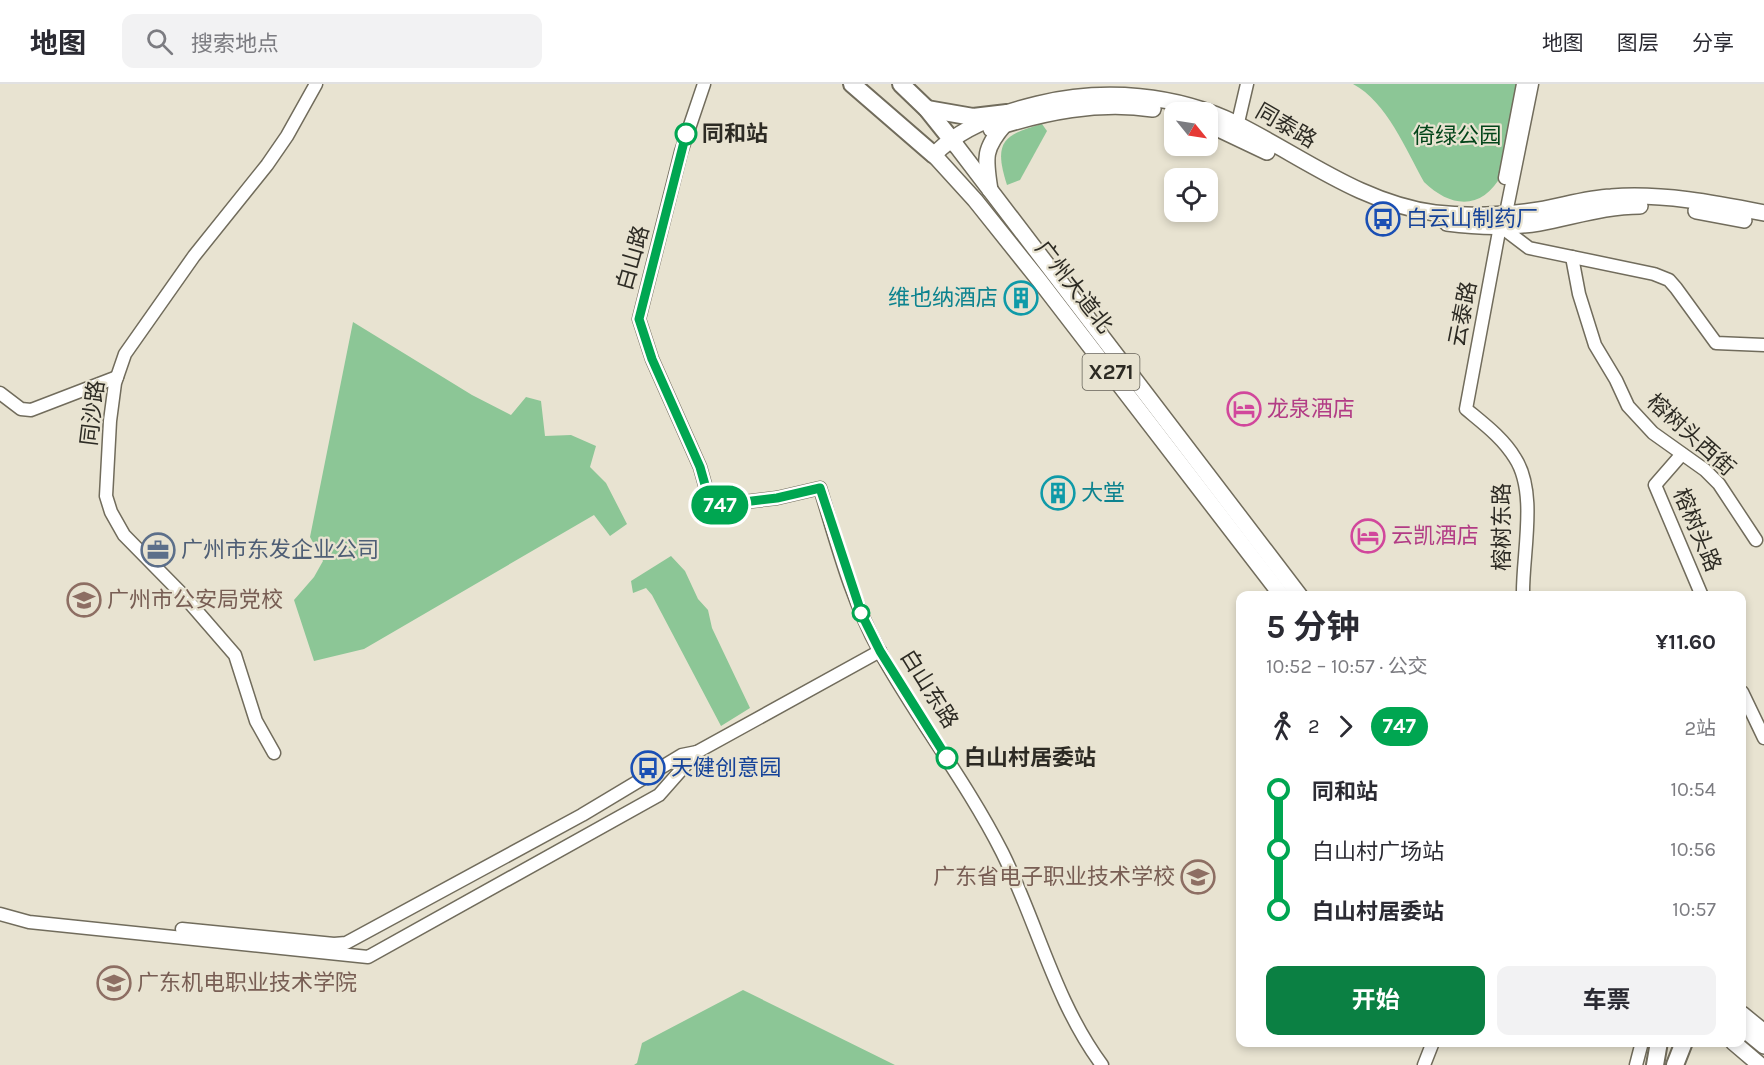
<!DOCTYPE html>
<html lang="zh">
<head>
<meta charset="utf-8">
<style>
	body { margin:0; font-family:Karla,"Noto Sans SC",sans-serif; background:#f2f2f3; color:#2b2b33; height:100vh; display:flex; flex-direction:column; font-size:22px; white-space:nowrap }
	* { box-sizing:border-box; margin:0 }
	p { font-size:20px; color:#7c7c81 }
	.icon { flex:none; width:33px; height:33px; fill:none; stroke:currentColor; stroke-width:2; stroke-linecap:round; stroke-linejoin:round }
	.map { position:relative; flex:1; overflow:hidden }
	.panel { position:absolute; left:1236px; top:507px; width:510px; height:456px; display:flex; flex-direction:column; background:#fff; border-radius:12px; box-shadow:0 3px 9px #0003 }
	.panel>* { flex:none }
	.badge { padding:0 12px; border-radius:20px; font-size:21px; line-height:39px }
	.needle { width:39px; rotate:120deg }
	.controls { position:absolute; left:1164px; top:18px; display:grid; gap:12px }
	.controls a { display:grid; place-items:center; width:54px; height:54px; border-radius:12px; background:#fff; box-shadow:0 3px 9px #0003; font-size:30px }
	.map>.badge { position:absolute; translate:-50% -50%; box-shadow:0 0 0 3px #fff }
	.legs { display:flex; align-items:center; gap:9px; height:66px; padding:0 30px; font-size:20px }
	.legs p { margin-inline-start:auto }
	.head { display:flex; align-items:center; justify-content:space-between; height:102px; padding:0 30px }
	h1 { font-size:33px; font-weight:700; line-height:45px }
	.action { display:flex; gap:12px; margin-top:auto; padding:12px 30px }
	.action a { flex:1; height:69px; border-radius:12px; background:#0b8043; color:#fff; font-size:24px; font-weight:700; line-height:69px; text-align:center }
	.action a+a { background:#f2f2f3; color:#2b2b33 }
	ul { padding:0 30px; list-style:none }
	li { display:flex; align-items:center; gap:21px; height:60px; font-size:22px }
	li i { display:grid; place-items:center; width:9px; height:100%; margin:0 8px; background:currentColor }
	li i::after { content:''; width:15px; height:15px; margin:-8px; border:4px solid; border-radius:50%; background:#fff }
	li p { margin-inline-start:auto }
	li:first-child i { background:linear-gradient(#0000 50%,currentColor 0) }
	li:last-child i { background:linear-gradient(currentColor 50%,#0000 0) }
	header { display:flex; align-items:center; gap:36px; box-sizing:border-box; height:84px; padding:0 30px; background:#fff; border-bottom:2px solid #e1e1e2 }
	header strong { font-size:28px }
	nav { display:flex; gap:33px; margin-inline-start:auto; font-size:21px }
	.search { width:420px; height:54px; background:#f2f2f3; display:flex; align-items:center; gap:15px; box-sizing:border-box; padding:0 21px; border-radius:12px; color:#7c7c81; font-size:22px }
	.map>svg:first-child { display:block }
</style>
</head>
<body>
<header>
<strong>地图</strong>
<div class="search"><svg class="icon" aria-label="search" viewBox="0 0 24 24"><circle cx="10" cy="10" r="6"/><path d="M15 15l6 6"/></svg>搜索地点</div>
<nav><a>地图</a><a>图层</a><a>分享</a></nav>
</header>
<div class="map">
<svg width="1764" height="981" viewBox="0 0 1764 981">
	<rect width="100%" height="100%" fill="#e8e3d1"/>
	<!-- green -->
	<g fill="#8cc696">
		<path d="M 1353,0 L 1520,0 L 1502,90 C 1483,126 1452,125 1424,98 C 1406,66 1387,18 1353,0 Z"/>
		<path d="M 1042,40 L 1047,47 L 1020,96 L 1007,101 C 994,60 1001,51 1042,40 Z"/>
		<path d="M 353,238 L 472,311 L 511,331 L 526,313 L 541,317 L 545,352 L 571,351 L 596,362 L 590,383 L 606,399 L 627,440 L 610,452 L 594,431 L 364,565 L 314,577 L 294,516 L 314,493 L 323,477 L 310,453 Z"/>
		<path d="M 671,472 L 685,487 L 698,515 L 708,526 L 712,544 L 750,624 L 721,642 L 652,511 L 646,504 L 633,509 L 631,497 Z"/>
		<path d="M 743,906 L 895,981 L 634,981 L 637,979 L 642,959 Z"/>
	</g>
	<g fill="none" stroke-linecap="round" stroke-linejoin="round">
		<!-- minor casing -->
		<g stroke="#716c5c" stroke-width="15">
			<g id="minor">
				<path d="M 704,0 L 681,68 L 639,235 L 652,275 L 700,383 L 711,422 L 777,414 L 820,404 C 837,459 851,515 879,566 C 917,635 966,697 1002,768 C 1037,838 1055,918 1102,981"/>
				<path d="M 1236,47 L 1247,0"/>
				<path d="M 1505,94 L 1523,0"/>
				<path d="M 1500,142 L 1529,164 L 1654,190 L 1669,196 L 1676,204 L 1716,259 L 1764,261"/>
				<path d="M 1572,173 L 1579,210 L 1595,261 L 1616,296 L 1628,322 L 1653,349 L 1705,386 L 1719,400 L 1756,456"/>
				<path d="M 0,309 L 21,325 L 31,326 L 117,293"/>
				<path d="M 1682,370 L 1655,401 L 1702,512"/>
				<path d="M 1523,512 C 1522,471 1538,409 1515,374 C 1503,354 1484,340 1466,325 L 1500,142 L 1506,129 L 1532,0"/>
				<path d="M 1742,608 L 1764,654"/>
				<path d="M 274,669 L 256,637 L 235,571 L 183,511 L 124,451 L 111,428 L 106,412 L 110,337 L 115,299 L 125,270 L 194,172 L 267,81 L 287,52 L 316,0"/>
				<path d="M 0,830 L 29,838 L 368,873 L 659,711 L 697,668 L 880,567"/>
				<path d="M 182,845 L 334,860 L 346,859 L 582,731 L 682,671 L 697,668"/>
				<path d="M 1424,981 L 1433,958"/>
				<path d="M 1636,981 L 1642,958"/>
			</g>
		</g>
		<!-- major casing -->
		<g stroke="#716c5c" stroke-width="18">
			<g id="major">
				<path d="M 1208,40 L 1267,68"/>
				<path d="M 991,45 C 1045,28 1097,17 1153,25"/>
				<path d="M 955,60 L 1300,512"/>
				<path d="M 934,71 C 960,43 1001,29 1038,20 C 1104,4 1176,10 1237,40 C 1303,73 1361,119 1435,129 C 1469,133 1506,131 1539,126 C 1563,122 1587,114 1611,113 C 1662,109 1714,119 1764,129"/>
				<path d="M 934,71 L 975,116 L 1039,196 L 1282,512"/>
				<path d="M 990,106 C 985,74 983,65 1005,40"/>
				<path d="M 1696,127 L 1744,136"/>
				<path d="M 1447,139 C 1477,143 1509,144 1539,139 C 1573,133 1605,122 1640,122"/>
				<path d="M 1742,930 L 1764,948"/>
				<path d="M 1742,944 L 1764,962"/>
				<path d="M 1733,958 L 1760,981"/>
			</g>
		</g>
		<!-- highway casing -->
		<g stroke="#716c5c" stroke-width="20">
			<g id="highway">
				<path d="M 852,0 L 934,71"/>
				<path d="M 901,0 L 927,25 L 955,60"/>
				<path d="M 927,25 L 973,33 L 1007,29"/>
				<path d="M 1655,981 L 1659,958"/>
				<path d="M 1675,981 L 1684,958"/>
			</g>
		</g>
		<!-- minor -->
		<use href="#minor" stroke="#fff" stroke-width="12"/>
		<!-- major -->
		<use href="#major" stroke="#fff" stroke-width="15"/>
		<!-- highway -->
		<use href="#highway" stroke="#fff" stroke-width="16"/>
	</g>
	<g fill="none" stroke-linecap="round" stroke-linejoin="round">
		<!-- line-1 casing -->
		<g stroke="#fff" stroke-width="14">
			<path id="line-1" d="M 686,50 L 639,235 L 652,275 L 700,383 L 711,422 L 777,414 L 820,404 L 862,531 L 880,567 L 947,674"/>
		</g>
		<!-- line-1 -->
		<use href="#line-1" stroke="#00a651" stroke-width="9"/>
	</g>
	<!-- icons -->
	<defs>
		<g id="bus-ring" transform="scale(1.725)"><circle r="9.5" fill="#e8e3d1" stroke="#1a4fb4" stroke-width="1.5"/><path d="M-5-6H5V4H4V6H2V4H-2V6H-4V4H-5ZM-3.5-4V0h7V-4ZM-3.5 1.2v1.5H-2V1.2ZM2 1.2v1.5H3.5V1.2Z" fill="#1a4fb4"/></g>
		<g id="building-ring" transform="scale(1.725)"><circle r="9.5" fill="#e8e3d1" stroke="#0f9aa8" stroke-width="1.5"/><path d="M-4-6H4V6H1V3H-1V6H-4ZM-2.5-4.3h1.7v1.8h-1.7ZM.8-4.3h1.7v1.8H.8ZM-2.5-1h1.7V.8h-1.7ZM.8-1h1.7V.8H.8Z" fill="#0f9aa8"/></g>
		<g id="hotel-ring" transform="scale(1.725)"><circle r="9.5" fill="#e8e3d1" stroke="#d1479c" stroke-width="1.5"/><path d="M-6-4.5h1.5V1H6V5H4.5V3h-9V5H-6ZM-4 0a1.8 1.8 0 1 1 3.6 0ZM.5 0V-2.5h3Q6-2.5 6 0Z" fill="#d1479c"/></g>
		<g id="office-ring" transform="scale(1.725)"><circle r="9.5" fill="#e8e3d1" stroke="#5c6f8a" stroke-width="1.5"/><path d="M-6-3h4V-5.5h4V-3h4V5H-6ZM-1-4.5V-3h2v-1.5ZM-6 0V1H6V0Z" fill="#5c6f8a"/></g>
		<g id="university-ring" transform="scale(1.725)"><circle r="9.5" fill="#e8e3d1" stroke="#8d6e63" stroke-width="1.5"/><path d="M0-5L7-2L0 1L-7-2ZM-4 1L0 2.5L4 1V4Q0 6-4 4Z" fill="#8d6e63"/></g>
	</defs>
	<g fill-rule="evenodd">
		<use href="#bus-ring" x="1383" y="135"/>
		<use href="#building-ring" x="1021" y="214"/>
		<use href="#hotel-ring" x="1244" y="325"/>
		<use href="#building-ring" x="1058" y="409"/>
		<use href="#hotel-ring" x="1368" y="452"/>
		<use href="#office-ring" x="158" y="466"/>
		<use href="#university-ring" x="84" y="516"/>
		<use href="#bus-ring" x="648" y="684"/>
		<use href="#university-ring" x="1198" y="793"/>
		<use href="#university-ring" x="114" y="899"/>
	</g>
	<!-- markers -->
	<g fill="#fff" stroke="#00a651" stroke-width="3">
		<circle cx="686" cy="50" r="10"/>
		<circle cx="861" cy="529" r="8"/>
		<circle cx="947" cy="674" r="10"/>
	</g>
	<g text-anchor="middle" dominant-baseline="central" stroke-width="4.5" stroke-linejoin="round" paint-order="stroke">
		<!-- shield labels -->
		<rect fill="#e8e3d1" stroke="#656258" stroke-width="1.5" x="1082.5" y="270" width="57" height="36" rx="4.5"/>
		<g font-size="21" font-weight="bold" fill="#2d2b24">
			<text x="1111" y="288">X271</text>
		</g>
		<!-- street labels -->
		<g font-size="22" fill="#2d2b24" stroke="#e8e3d1">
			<text transform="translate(1286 42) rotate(30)">同泰路</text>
			<text transform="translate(633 174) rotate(-74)">白山路</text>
			<text transform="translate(1074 203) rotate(52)">广州大道北</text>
			<text transform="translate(1463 230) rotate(-79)">云泰路</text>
			<text transform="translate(93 329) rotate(-83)">同沙路</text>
			<text transform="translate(1691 351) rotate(42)">榕树头西街</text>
			<text transform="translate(1502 443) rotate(-90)">榕树东路</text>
			<text transform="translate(1697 446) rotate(67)">榕树头路</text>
			<text transform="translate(929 605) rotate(58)">白山东路</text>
		</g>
		<!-- stop labels -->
		<g font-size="22" font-weight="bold" fill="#2d2b24" stroke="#e8e3d1" text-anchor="start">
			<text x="702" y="50">同和站</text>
			<text x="964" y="674">白山村居委站</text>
		</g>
		<!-- park labels -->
		<g font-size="22" fill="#03451a" stroke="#e8e3d1">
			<text x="1457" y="52">倚绿公园</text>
		</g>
		<!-- transit labels -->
		<g font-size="22" fill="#164399" stroke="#e8e3d1" text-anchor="start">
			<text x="1406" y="135">白云山制药厂</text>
			<text x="671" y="684">天健创意园</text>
		</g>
		<!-- culture labels -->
		<g font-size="22" fill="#0d838f" stroke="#e8e3d1" text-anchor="end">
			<text x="998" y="214">维也纳酒店</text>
			<text x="1081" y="409" text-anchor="start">大堂</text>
		</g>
		<!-- hotel labels -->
		<g font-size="22" fill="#b23c85" stroke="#e8e3d1" text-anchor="start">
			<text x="1267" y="325">龙泉酒店</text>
			<text x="1391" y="452">云凯酒店</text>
		</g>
		<!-- service labels -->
		<g font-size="22" fill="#4e5e75" stroke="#e8e3d1" text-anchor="start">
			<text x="181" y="466">广州市东发企业公司</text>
		</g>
		<!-- education labels -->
		<g font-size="22" fill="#785e54" stroke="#e8e3d1" text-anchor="start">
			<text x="107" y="516">广州市公安局党校</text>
			<text x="1175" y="793" text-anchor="end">广东省电子职业技术学校</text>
			<text x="137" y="899">广东机电职业技术学院</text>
		</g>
	</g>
</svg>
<div class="controls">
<a><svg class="needle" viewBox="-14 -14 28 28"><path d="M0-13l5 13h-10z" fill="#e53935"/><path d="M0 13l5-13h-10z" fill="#7c7c81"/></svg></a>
<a><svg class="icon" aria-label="locate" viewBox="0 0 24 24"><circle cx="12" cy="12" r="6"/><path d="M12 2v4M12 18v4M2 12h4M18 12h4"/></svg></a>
</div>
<b class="badge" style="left:720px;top:421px;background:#00a651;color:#fff">747</b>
<section class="panel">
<div class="head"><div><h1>5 分钟</h1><p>10:52 – 10:57 · 公交</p></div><b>¥11.60</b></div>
<div class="legs"><svg class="icon" aria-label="walk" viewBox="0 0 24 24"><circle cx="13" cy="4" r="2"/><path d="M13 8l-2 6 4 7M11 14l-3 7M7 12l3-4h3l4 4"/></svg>2<svg class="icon" aria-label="forward" viewBox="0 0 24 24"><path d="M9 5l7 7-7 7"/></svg><b class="badge" style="background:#00a651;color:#fff">747</b><p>2站</p></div>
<ul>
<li><i style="color:#00a651"></i><b>同和站</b><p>10:54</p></li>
<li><i style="color:#00a651"></i><span>白山村广场站</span><p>10:56</p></li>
<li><i style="color:#00a651"></i><b>白山村居委站</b><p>10:57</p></li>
</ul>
<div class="action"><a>开始</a><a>车票</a></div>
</section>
</div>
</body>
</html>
